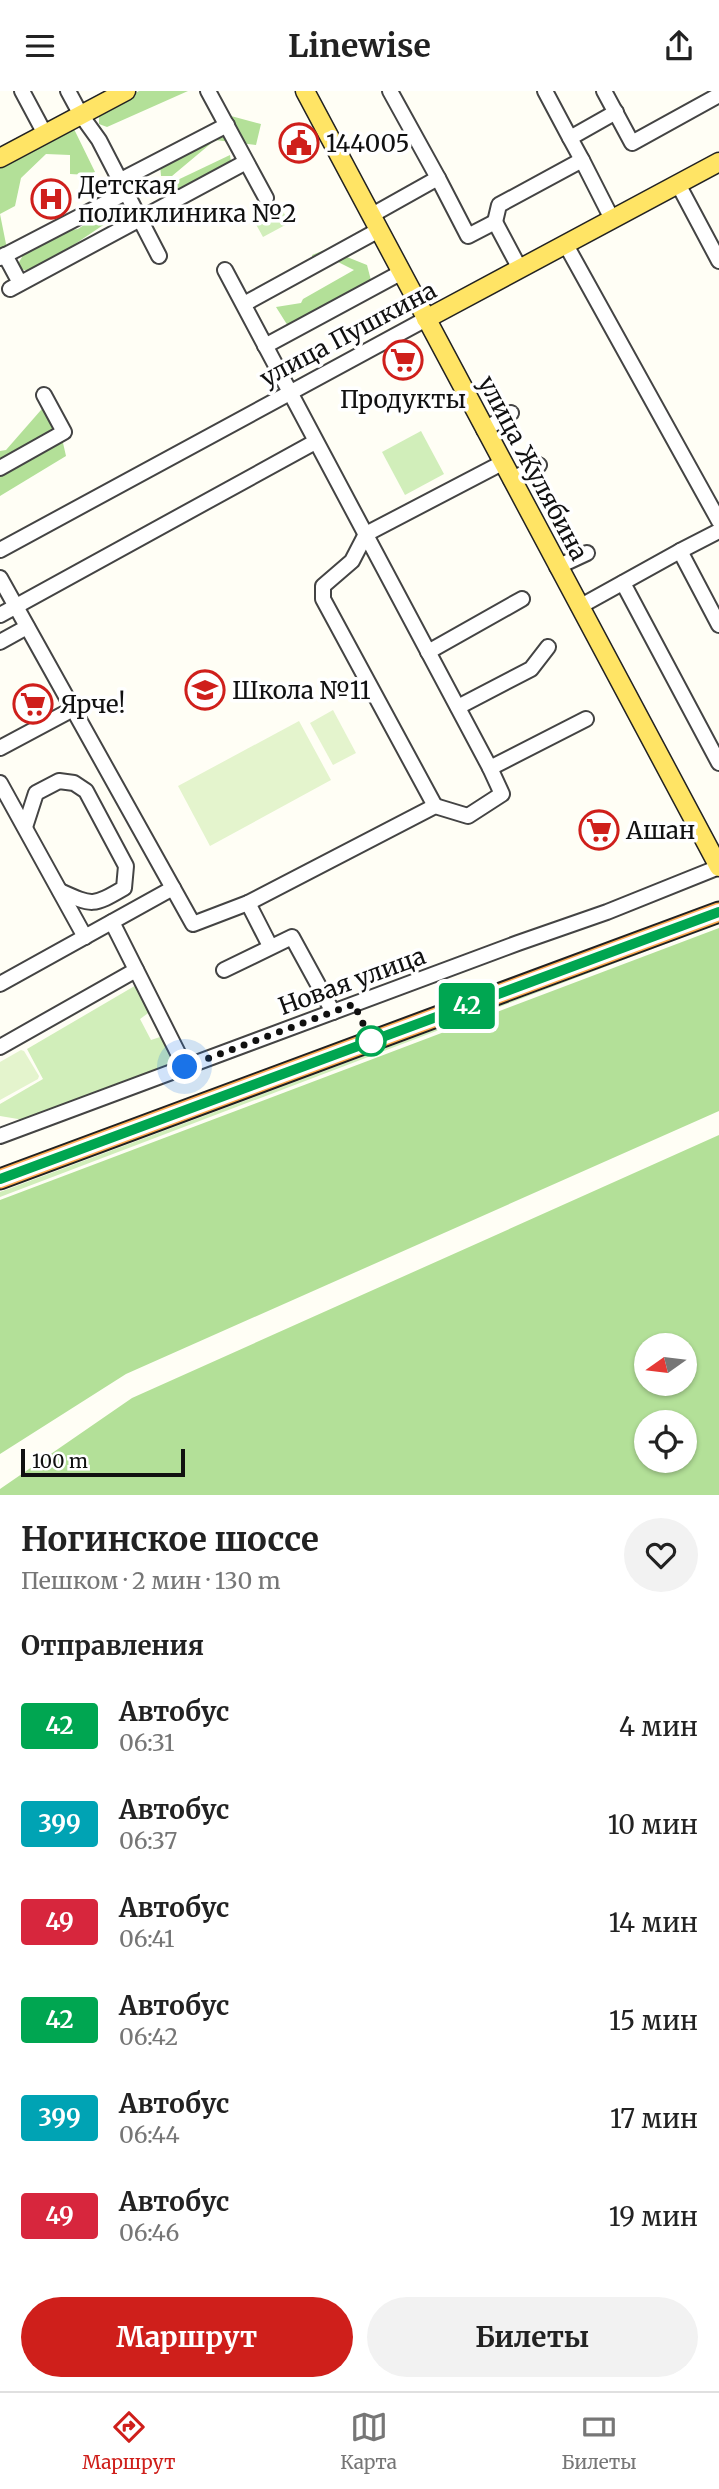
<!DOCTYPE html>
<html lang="ru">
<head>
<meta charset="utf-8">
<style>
	body { margin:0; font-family:Merriweather,serif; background:#f2f2f2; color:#222; height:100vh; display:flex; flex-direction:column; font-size:26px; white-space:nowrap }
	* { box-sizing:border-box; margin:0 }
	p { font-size:23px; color:#767676 }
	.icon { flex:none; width:38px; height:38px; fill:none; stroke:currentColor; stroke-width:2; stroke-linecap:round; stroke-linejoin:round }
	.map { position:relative; height:1404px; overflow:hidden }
	.sheet { display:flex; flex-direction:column; background:#fff; flex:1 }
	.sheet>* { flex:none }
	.badge { padding:0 14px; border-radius:5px; font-size:24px; line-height:46px }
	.needle { width:46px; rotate:256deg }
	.fabs { position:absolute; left:634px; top:1242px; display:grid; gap:14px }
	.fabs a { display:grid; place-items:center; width:63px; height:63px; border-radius:50%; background:#fff; box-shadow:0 2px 5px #0004; font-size:35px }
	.scale { position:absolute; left:21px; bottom:18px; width:164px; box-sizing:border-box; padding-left:7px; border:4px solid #111; border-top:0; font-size:19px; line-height:24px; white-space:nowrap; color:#111; -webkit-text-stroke:5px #fff; paint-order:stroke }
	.you { position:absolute; width:35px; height:35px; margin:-18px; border:5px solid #fff; border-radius:50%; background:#1a73e8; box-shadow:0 0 0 10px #1a73e833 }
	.map>.badge { position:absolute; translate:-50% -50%; box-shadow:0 0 0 4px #fff }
	h2 { padding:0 21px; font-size:26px; line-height:63px }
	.round { display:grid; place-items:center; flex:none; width:74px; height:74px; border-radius:37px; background:#f2f2f2 }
	.headline { display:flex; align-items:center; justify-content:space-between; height:119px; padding:0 21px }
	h1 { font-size:33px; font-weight:700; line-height:52px }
	.action { display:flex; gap:14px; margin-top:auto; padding:14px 21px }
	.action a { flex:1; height:80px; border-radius:42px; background:#cf1f1b; color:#fff; font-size:28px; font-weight:700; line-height:80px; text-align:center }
	.action a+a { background:#f2f2f2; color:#222 }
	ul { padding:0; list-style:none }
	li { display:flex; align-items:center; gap:21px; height:98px; padding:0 21px }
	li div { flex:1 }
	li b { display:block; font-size:26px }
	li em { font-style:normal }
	li .badge { min-width:77px; font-weight:700; text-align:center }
	header { display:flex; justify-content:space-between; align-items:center; height:91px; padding:0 21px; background:#fff; font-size:32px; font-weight:700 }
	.menu { display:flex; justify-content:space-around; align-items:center; height:98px; border-top:2px solid #e0e0e0; background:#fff; font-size:19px; color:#767676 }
	.menu a { display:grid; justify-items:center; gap:4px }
	.menu .current { color:#cf1f1b }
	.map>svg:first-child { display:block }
</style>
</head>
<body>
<header><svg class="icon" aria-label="menu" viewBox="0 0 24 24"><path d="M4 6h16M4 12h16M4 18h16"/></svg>Linewise<svg class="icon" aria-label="share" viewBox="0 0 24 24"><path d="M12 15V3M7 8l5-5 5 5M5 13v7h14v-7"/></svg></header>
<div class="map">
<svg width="719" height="1404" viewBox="0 0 719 1404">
	<rect width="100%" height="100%" fill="#fffef5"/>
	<!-- green -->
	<g fill="#d1eeba">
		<path d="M 280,114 L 289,132 L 263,146 L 253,128 Z"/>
		<path d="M 421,340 L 444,383 L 405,404 L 382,361 Z"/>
		<path d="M 694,842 L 0,1106 L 0,1101 Z"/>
		<path d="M 138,893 L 151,920 L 140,928 L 151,949 L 163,945 L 174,971 L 24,1029 L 0,1025 L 0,1013 L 43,988 L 27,958 Z"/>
	</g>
	<!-- forest -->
	<g fill="#b3e098" fill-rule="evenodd">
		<path d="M 139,0 L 188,0 L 107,36 L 99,33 L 99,21 Z"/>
		<path d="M 231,25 L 261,33 L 256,54 L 215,49 L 172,85 L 161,85 L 159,62 Z"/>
		<path d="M 74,38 L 95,81 L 88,84 L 70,83 L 70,64 L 46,63 L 21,87 L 15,115 L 0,123 L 7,158 L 0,162 L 0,77 Z"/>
		<path d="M 230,64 L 233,84 L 177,115 L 163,104 L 167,94 Z"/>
		<path d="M 117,111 L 124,120 L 35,180 L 15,178 L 22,166 L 20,147 L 78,138 Z"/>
		<path d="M 327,158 L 367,174 L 374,201 L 293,243 L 276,216 L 301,212 L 303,208 L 354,179 L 334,169 L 316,180 L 312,164 Z"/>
		<path d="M 48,311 L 58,330 L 66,365 L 0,405 L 0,360 L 6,359 Z"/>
		<path d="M 719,837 L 719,1020 L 126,1283 L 0,1363 L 0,1109 Z"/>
		<path d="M 719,1044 L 719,1404 L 0,1404 L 0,1398 L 132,1307 ZM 646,1255 L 684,1255 L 684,1293 L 646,1293 ZM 646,1332 L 684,1332 L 684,1370 L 646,1370 Z"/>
	</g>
	<!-- pitch -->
	<g fill="#e4f4cd">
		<path d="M 333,619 L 356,662 L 333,674 L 310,632 Z"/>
		<path d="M 299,630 L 331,689 L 210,755 L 178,695 Z"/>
		<path d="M 21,959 L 24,960 L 39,985 L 38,988 L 0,1009 L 0,971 Z"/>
	</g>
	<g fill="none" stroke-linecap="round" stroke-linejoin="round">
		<!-- minor casing -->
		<g stroke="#444" stroke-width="18">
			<g id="minor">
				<path d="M 22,0 L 45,43"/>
				<path d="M 68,0 L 81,24 L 99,49 L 159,165"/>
				<path d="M 208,0 L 266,107"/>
				<path d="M 390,0 L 438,87"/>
				<path d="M 545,0 L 570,47"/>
				<path d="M 604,0 L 632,52 L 719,4"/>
				<path d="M 582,69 L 570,47 L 616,21"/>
				<path d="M 121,89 L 227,34"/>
				<path d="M 678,93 L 719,170"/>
				<path d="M 372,124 L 438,87 L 468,145 L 495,131 L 520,178"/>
				<path d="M 495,131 L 499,114 L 582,69 L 612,128"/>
				<path d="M 566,154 L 719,430"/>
				<path d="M 5,164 L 20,192"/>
				<path d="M 0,167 L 127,101"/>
				<path d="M 10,198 L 246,71"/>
				<path d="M 244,213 L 379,139"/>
				<path d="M 265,255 L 402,181"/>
				<path d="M 484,339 L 511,322"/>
				<path d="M 0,377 L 64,341 L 44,304"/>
				<path d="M 511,389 L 539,374"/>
				<path d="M 0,459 L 426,228"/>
				<path d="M 680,460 L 719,440"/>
				<path d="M 557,476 L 587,462"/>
				<path d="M 0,487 L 193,833 L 248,812 L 435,715 L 468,725 L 502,703 L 490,677 L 225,179"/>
				<path d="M 623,492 L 719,672"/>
				<path d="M 579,516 L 680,460 L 719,534"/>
				<path d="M 0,524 L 315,351"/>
				<path d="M 0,551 L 27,536"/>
				<path d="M 428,561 L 522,508"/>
				<path d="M 458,616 L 531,578 L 548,556"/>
				<path d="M 0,657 L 73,618"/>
				<path d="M 490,677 L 586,628"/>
				<path d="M 0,692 L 85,846"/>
				<path d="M 435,715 L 323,508 L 323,495 L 352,470 L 366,443 L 502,372"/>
				<path d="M 25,736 L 36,702 L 59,690 L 74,692 L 86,700 L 126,775 L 124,797 C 93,815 93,815 60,800"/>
				<path d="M 248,812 L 270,855"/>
				<path d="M 112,831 L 185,976"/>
				<path d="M 224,879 L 292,846 L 333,921"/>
				<path d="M 0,893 L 173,797"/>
				<path d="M 0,956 L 136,879"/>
				<path d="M 0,1045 L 518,852 L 607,821 L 719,776"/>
			</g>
		</g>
		<!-- major casing -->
		<g stroke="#222" stroke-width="21">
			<g id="major">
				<path d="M 305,0 L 719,776"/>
				<path d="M 0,67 L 126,0"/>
				<path d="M 426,228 L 719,71"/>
			</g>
		</g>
		<!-- highway casing -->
		<g stroke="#222" stroke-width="23">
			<path id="highway" d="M 0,1088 L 719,821"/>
		</g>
		<!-- minor -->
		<use href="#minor" stroke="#fff" stroke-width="14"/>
		<!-- major -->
		<use href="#major" stroke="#ffe465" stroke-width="18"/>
		<!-- highway -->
		<use href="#highway" stroke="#ffad53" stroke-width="19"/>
	</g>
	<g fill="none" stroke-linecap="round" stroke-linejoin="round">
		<!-- line casing -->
		<g stroke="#fff" stroke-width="16">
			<path id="line" d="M 0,1088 L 719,821"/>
		</g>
		<!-- line -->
		<use href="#line" stroke="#00a651" stroke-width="10"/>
		<!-- walk -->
		<path stroke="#111" stroke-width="7" stroke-dasharray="0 12.6" d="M 185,976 L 354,913 L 371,950"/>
	</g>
	<!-- icons -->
	<defs>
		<g id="civic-ring" transform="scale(2.0125)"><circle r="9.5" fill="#fff" stroke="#cf1f1b" stroke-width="1.5"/><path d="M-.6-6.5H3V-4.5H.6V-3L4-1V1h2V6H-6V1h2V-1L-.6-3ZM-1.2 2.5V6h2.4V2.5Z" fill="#cf1f1b"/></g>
		<g id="hospital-ring" transform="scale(2.0125)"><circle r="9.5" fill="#fff" stroke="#cf1f1b" stroke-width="1.5"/><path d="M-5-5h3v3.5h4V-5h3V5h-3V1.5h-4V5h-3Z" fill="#cf1f1b"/></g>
		<g id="supermarket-ring" transform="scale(2.0125)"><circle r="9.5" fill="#fff" stroke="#cf1f1b" stroke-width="1.5"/><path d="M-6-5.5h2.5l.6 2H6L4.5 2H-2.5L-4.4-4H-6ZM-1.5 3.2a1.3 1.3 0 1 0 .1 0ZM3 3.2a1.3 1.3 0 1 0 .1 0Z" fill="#cf1f1b"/></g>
		<g id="school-ring" transform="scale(2.0125)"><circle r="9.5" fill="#fff" stroke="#cf1f1b" stroke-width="1.5"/><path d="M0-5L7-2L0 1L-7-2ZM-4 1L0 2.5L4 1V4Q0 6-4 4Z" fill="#cf1f1b"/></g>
	</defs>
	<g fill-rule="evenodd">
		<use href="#civic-ring" x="299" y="52"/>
		<use href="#hospital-ring" x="51" y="108"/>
		<use href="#supermarket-ring" x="403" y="269"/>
		<use href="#school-ring" x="205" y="599"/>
		<use href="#supermarket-ring" x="33" y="613"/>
		<use href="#supermarket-ring" x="599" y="739"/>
	</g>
	<!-- markers -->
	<circle fill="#fff" stroke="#00a651" stroke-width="3.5" cx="371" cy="950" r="14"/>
	<g text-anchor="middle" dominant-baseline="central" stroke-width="7" stroke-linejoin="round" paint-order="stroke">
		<!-- poi labels -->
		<g font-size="24" fill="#111" stroke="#fff" text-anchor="start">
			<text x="326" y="52">144005</text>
			<text x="78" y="94">Детская<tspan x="78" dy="28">поликлиника №2</tspan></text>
			<text x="403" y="308" text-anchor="middle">Продукты</text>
			<text x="232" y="599">Школа №11</text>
			<text x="60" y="613">Ярче!</text>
			<text x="626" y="739">Ашан</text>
		</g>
		<!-- street labels -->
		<g font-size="24" fill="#111" stroke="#fff">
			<text transform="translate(348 243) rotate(-28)">улица Пушкина</text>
			<text transform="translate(533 377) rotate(62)">улица Жулябина</text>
			<text transform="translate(352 890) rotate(-20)">Новая улица</text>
		</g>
	</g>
</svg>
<div class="fabs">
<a><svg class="needle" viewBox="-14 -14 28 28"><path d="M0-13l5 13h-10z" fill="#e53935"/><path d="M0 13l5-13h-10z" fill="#767676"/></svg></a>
<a><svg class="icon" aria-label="locate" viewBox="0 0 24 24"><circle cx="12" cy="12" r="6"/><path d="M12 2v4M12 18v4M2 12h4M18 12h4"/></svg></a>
</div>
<div class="scale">100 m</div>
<div class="you" style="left:185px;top:976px"></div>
<b class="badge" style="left:467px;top:915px;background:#00a651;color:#fff">42</b>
</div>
<section class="sheet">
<div class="headline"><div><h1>Ногинское шоссе</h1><p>Пешком · 2 мин · 130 m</p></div><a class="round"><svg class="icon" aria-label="heart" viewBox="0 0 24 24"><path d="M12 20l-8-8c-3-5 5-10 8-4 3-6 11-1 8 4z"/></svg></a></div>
<h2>Отправления</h2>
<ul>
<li><span class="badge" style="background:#00a651;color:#fff">42</span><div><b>Автобус</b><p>06:31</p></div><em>4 мин</em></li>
<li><span class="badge" style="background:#00a3b4;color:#fff">399</span><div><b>Автобус</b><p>06:37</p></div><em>10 мин</em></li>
<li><span class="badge" style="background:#d7263d;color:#fff">49</span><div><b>Автобус</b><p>06:41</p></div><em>14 мин</em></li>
<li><span class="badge" style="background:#00a651;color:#fff">42</span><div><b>Автобус</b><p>06:42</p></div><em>15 мин</em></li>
<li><span class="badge" style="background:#00a3b4;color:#fff">399</span><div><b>Автобус</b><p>06:44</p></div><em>17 мин</em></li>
<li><span class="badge" style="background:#d7263d;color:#fff">49</span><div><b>Автобус</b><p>06:46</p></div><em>19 мин</em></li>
</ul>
<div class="action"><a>Маршрут</a><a>Билеты</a></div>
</section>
<nav class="menu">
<a class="current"><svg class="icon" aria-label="directions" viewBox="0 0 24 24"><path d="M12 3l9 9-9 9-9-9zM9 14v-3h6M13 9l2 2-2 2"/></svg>Маршрут</a>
<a><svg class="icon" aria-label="map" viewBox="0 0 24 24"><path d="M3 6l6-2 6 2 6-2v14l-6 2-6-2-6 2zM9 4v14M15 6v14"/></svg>Карта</a>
<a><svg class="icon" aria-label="tickets" viewBox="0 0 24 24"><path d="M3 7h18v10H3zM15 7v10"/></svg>Билеты</a>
</nav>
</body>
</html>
